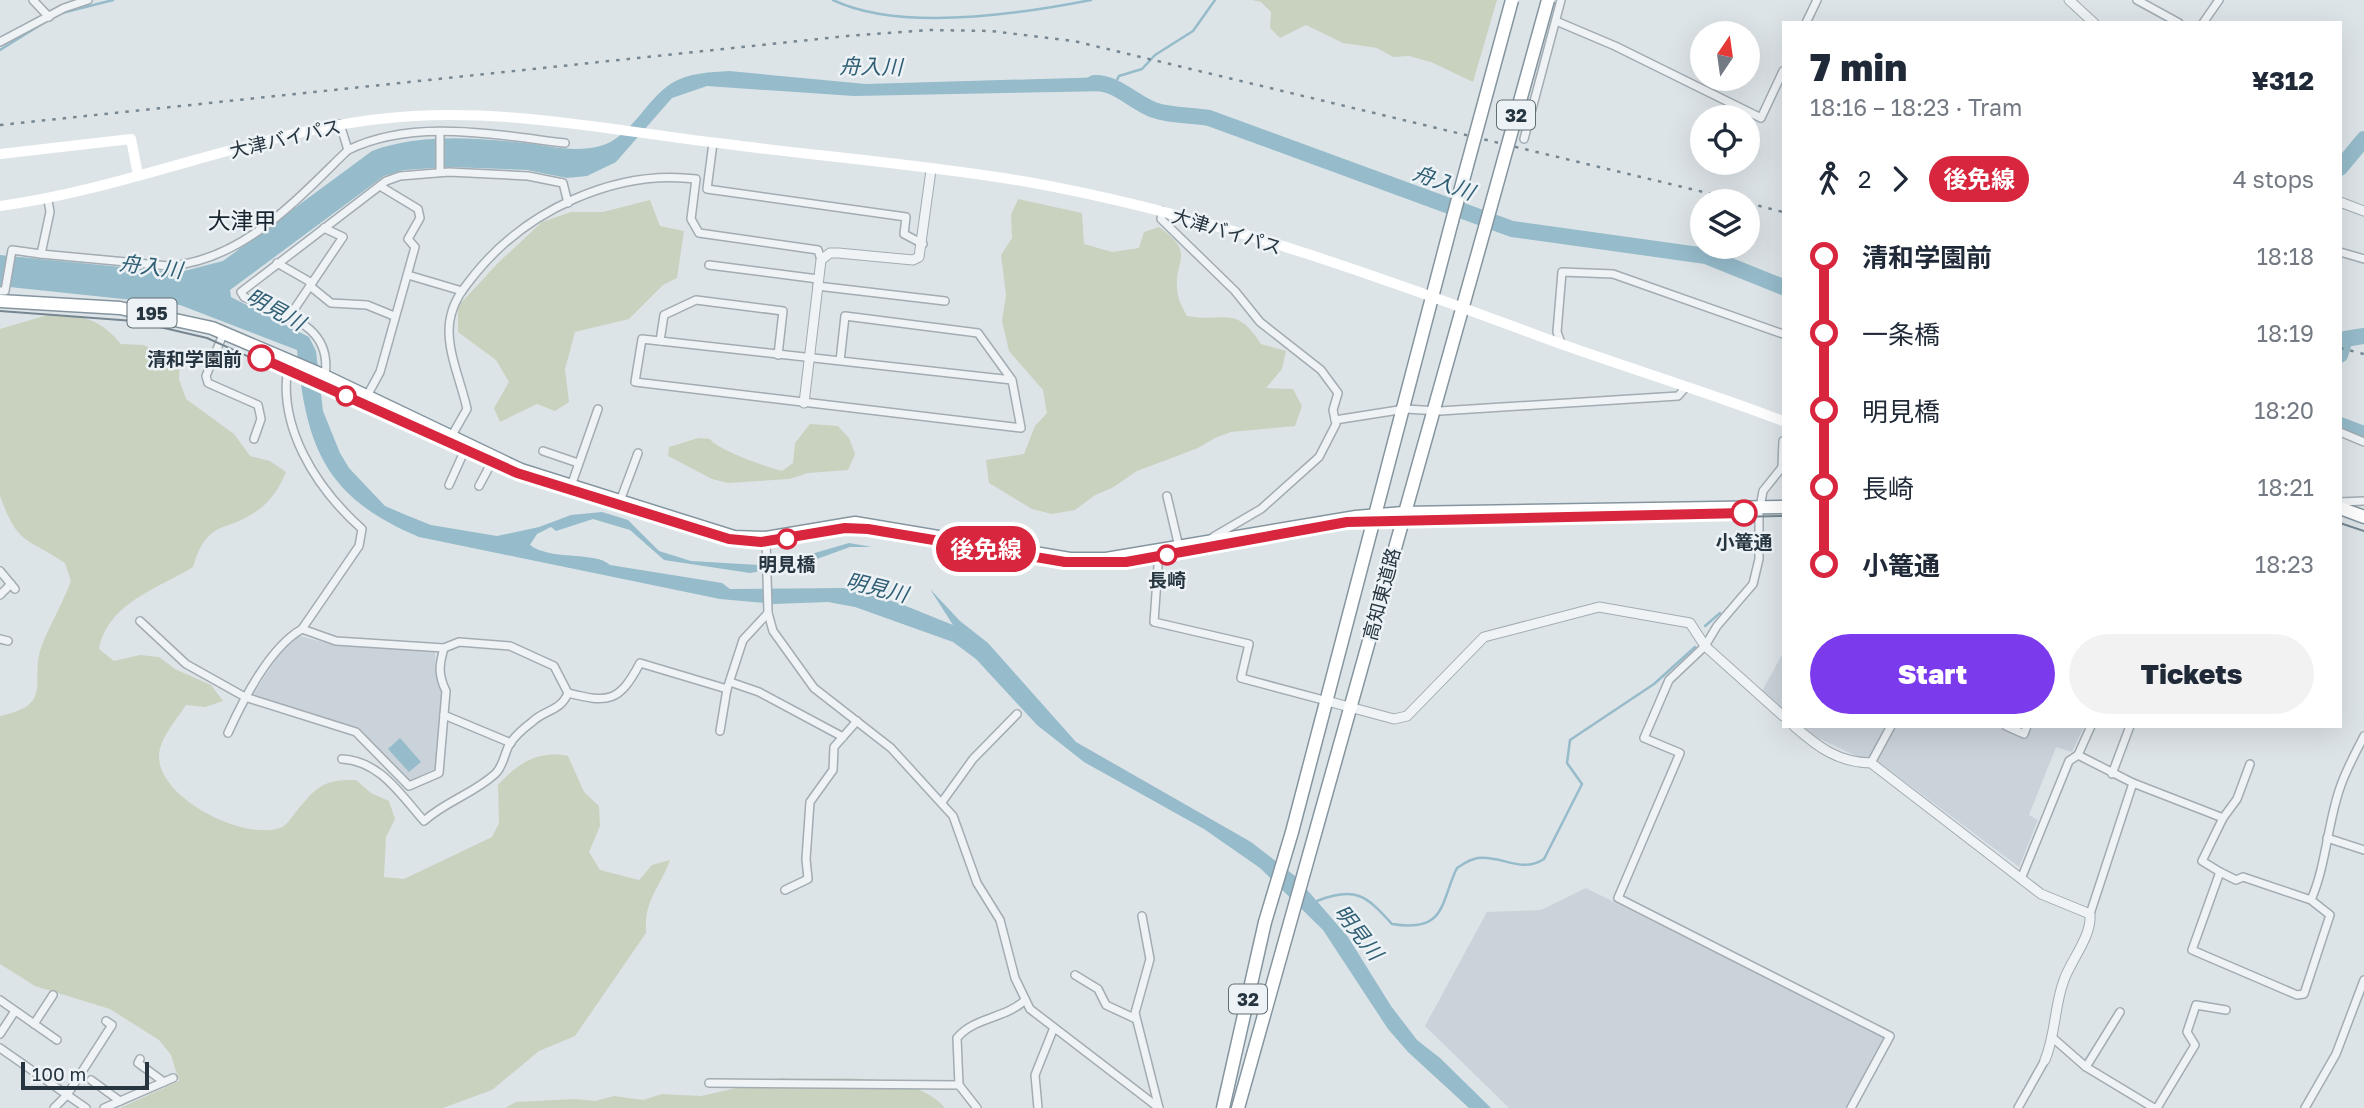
<!DOCTYPE html>
<html lang="en">
<head>
<meta charset="utf-8">
<style>
	body { margin:0; font-family:"Golos Text","Noto Sans JP",sans-serif; background:#f2f2f3; color:#1f2937; height:100vh; display:flex; flex-direction:column; font-size:26px; white-space:nowrap }
	* { box-sizing:border-box; margin:0 }
	p { font-size:23px; color:#747a83 }
	.icon { flex:none; width:38px; height:38px; fill:none; stroke:currentColor; stroke-width:2; stroke-linecap:round; stroke-linejoin:round }
	.map { position:relative; flex:1; overflow:hidden }
	.side { position:absolute; left:1782px; top:21px; width:560px; height:707px; display:flex; flex-direction:column; background:#fff; border-radius:0px; box-shadow:0 7px 28px #0002 }
	.side>* { flex:none }
	.badge { padding:0 14px; border-radius:23px; font-size:24px; line-height:46px }
	.needle { width:46px; rotate:13deg }
	.fabs { position:absolute; left:1690px; top:21px; display:grid; gap:14px }
	.fabs a { display:grid; place-items:center; width:70px; height:70px; border-radius:50%; background:#fff; box-shadow:0 7px 28px #0002; font-size:35px }
	.scale { position:absolute; left:21px; bottom:18px; width:128px; box-sizing:border-box; padding-left:7px; border:4px solid #26353f; border-top:0; font-size:19px; line-height:24px; white-space:nowrap; color:#26353f; -webkit-text-stroke:5px #ecf2f5; paint-order:stroke }
	.map>.badge { position:absolute; translate:-50% -50%; box-shadow:0 0 0 4px #fff }
	.legs { display:flex; align-items:center; gap:10px; height:77px; padding:0 28px; font-size:23px }
	.legs p { margin-inline-start:auto }
	.head { display:flex; align-items:center; justify-content:space-between; height:119px; padding:0 28px }
	h1 { font-size:38px; font-weight:800; line-height:52px }
	.primary-button { display:flex; gap:14px; margin-top:auto; padding:14px 28px }
	.primary-button a { flex:1; height:80px; border-radius:42px; background:#7c3aed; color:#fff; font-size:28px; font-weight:800; line-height:80px; text-align:center }
	.primary-button a+a { background:#f2f2f3; color:#1f2937 }
	ul { padding:0 28px; list-style:none }
	li { display:flex; align-items:center; gap:24px; height:77px; font-size:26px }
	li i { display:grid; place-items:center; width:10px; height:100%; margin:0 9px; background:currentColor }
	li i::after { content:''; width:18px; height:18px; margin:-9px; border:5px solid; border-radius:50%; background:#fff }
	li p { margin-inline-start:auto }
	li:first-child i { background:linear-gradient(#0000 50%,currentColor 0) }
	li:last-child i { background:linear-gradient(currentColor 50%,#0000 0) }
	.map>svg:first-child { display:block }
</style>
</head>
<body>
<div class="map">
<svg width="2364" height="1108" viewBox="0 0 2364 1108">
	<rect width="100%" height="100%" fill="#dde4e8"/>
	<!-- built -->
	<g fill="#cbd3da">
		<path d="M 300,636 L 334,645 L 435,651 L 436,675 L 443,694 L 435,769 L 409,781 L 359,728 L 253,694 L 287,642 Z"/>
		<path d="M 1783,653 L 1783,709 L 1762,691 Z"/>
		<path d="M 1803,726 L 2084,726 L 2072,752 L 2056,747 L 2029,815 L 2038,820 L 2019,867 L 1884,766 L 1852,754 L 1812,735 Z"/>
		<path d="M 1586,888 L 1885,1038 L 1848,1108 L 1509,1108 L 1425,1026 L 1487,912 L 1541,910 Z"/>
	</g>
	<!-- green -->
	<g fill="#c8d2be">
		<path d="M 1252,0 L 1497,0 L 1473,82 L 1431,62 L 1409,56 L 1393,57 L 1377,48 L 1343,43 L 1306,25 L 1280,38 L 1270,28 L 1271,12 L 1261,2 Z"/>
		<path d="M 1018,199 L 1082,213 L 1084,244 L 1112,252 L 1139,248 L 1144,232 L 1159,227 C 1199,255 1171,260 1178,295 C 1179,302 1184,310 1187,316 C 1226,323 1235,304 1261,344 L 1286,351 L 1282,369 L 1266,388 L 1293,389 L 1302,406 L 1295,426 L 1231,432 L 1215,438 L 1198,448 L 1137,471 L 1112,488 L 1095,495 L 1075,510 L 1052,514 L 1032,509 L 989,483 L 986,460 L 1024,454 L 1035,426 L 1047,413 L 1043,390 L 1009,351 L 1002,321 L 1006,295 L 1001,255 L 1012,238 L 1011,215 Z"/>
		<path d="M 650,200 L 660,226 L 684,231 L 677,278 L 663,285 L 629,319 L 575,332 L 565,369 L 569,402 L 555,411 L 537,404 L 500,422 L 494,408 L 509,382 L 496,360 L 458,332 L 458,306 L 499,262 L 542,222 L 571,212 L 603,212 Z"/>
		<path d="M 51,314 C 84,317 98,317 121,344 L 143,345 L 180,360 L 179,379 L 186,399 L 234,434 L 250,456 L 270,461 L 286,472 C 276,497 262,511 237,522 C 229,525 218,528 212,533 C 201,542 197,554 193,567 C 157,589 108,603 99,649 L 114,661 L 140,655 L 159,657 L 175,669 L 211,685 L 223,701 L 205,707 L 186,705 C 176,721 160,737 159,756 C 158,798 244,841 280,828 C 286,826 291,818 295,813 C 316,788 321,779 356,780 L 371,793 L 389,801 L 395,819 L 386,837 L 384,877 L 404,879 L 492,837 L 499,823 L 498,785 C 518,763 538,750 568,756 L 584,792 L 599,806 L 600,826 L 589,852 L 600,870 L 639,880 L 652,865 L 670,860 C 659,890 644,899 646,933 L 575,1036 L 539,1051 L 492,1090 L 443,1108 L 120,1108 L 179,1081 L 171,1055 L 159,1040 L 110,1009 L 35,986 L 0,964 L 0,716 C 53,705 31,684 40,651 C 46,632 63,603 71,581 L 65,563 C 24,536 18,545 0,496 L 0,329 Z"/>
		<path d="M 810,424 L 838,426 L 849,438 L 855,454 L 848,470 L 808,473 L 789,479 L 728,483 L 712,479 L 668,456 L 669,447 L 698,438 L 710,439 C 717,450 767,467 782,471 L 793,463 L 795,443 Z"/>
		<path d="M 781,1078 C 829,1081 911,1068 945,1108 L 505,1108 L 516,1102 L 575,1099 L 595,1101 L 614,1096 L 643,1100 L 662,1094 L 701,1096 Z"/>
	</g>
	<!-- water -->
	<g fill="#96bbca">
		<path d="M 729,71 L 866,84 L 1108,77 L 1113,81 L 1112,91 L 854,96 L 707,86 L 672,98 L 616,162 L 587,176 L 567,178 L 527,170 L 450,167 L 404,170 L 384,176 L 230,290 L 231,297 L 309,337 L 316,351 L 323,411 L 340,453 L 349,468 L 385,506 L 406,515 L 431,525 L 497,536 L 539,527 L 571,515 L 602,512 L 628,520 L 659,551 L 691,561 L 759,565 L 794,559 L 849,543 L 872,547 L 850,547 L 803,564 L 750,573 L 664,560 L 630,530 L 593,519 L 556,531 L 551,527 L 537,534 L 530,545 C 551,561 596,551 610,565 L 722,583 L 730,589 L 844,588 L 896,602 L 953,625 L 930,589 L 960,621 L 988,643 L 1076,742 L 1251,842 L 1295,876 L 1348,937 L 1391,1006 L 1417,1040 L 1440,1058 L 1491,1108 L 1469,1108 L 1408,1052 L 1388,1029 L 1323,930 L 1260,868 L 1204,829 L 1084,762 L 1037,725 L 976,659 L 953,642 L 855,607 L 828,602 L 774,604 L 720,599 L 419,537 C 324,497 306,446 297,350 L 180,305 L 0,286 L 0,255 L 161,271 L 184,271 L 223,261 L 372,151 C 421,133 474,138 525,143 C 551,146 574,153 600,146 C 631,138 646,99 672,83 C 688,73 711,72 729,71 Z"/>
		<path d="M 400,738 L 421,762 L 409,772 L 388,749 Z"/>
	</g>
	<g fill="none" stroke-linecap="round" stroke-linejoin="round">
		<!-- stream -->
		<g stroke="#96bbca" stroke-width="2.5">
			<path d="M 833,0 C 900,32 1020,14 1091,0"/>
			<path d="M 62,13 L 113,0"/>
			<path d="M 0,50 L 50,19"/>
			<path d="M 1114,86 L 1119,76 L 1142,69 L 1155,55 L 1193,31 L 1215,0"/>
			<path d="M 1705,626 L 1720,613"/>
			<path d="M 1317,901 C 1355,886 1366,895 1392,924 C 1447,933 1440,902 1457,868 C 1463,864 1470,859 1478,858 C 1502,855 1521,874 1544,859 L 1582,784 L 1567,763 L 1570,740 L 1654,684 L 1695,647"/>
		</g>
		<!-- river -->
		<g stroke="#96bbca" stroke-width="16">
			<path d="M 1094,83 C 1116,82 1133,102 1154,110 C 1171,116 1191,115 1209,118 L 1512,229 L 1706,256 L 1783,287"/>
			<path d="M 2340,168 L 2364,139"/>
			<path d="M 2340,355 L 2345,339 L 2364,336"/>
			<path d="M 2340,425 L 2364,434"/>
		</g>
		<!-- minor casing -->
		<g stroke="#a2acb2" stroke-width="10">
			<g id="minor">
				<path d="M 33,0 L 49,17"/>
				<path d="M 2137,0 L 2179,23"/>
				<path d="M 1556,21 L 1615,46 L 1761,118 L 1783,71"/>
				<path d="M 1806,23 L 1817,0"/>
				<path d="M 2203,23 L 2219,0"/>
				<path d="M 0,42 L 64,8 L 88,0"/>
				<path d="M 340,124 L 348,150 C 414,118 496,135 565,143"/>
				<path d="M 1524,139 L 1561,0"/>
				<path d="M 713,143 L 707,189 L 906,217 L 904,234 L 923,244"/>
				<path d="M 440,171 L 440,133"/>
				<path d="M 1162,211 L 1161,219 L 1235,291 L 1260,322 L 1321,370 L 1338,393 L 1333,410 L 1336,424 L 1319,457 L 1261,509 L 1213,537"/>
				<path d="M 2340,252 L 2364,259"/>
				<path d="M 41,254 L 169,266 C 244,260 297,199 348,150"/>
				<path d="M 277,263 L 312,283"/>
				<path d="M 709,265 L 818,279"/>
				<path d="M 408,275 L 462,291"/>
				<path d="M 310,286 L 331,303 L 367,305 L 394,316"/>
				<path d="M 817,286 L 945,301"/>
				<path d="M 0,291 L 5,291 L 12,250 L 41,254 L 50,212 L 48,200"/>
				<path d="M 284,311 L 291,314 L 343,237 L 324,228"/>
				<path d="M 224,332 L 206,376 L 208,383 L 258,405 L 261,419 L 254,439"/>
				<path d="M 660,341 L 664,315 L 696,300 L 783,311 L 778,355"/>
				<path d="M 1561,343 L 1557,332 L 1562,272 L 1613,274 L 1783,334"/>
				<path d="M 840,361 L 845,316 L 978,333 L 1012,380 L 1021,428 L 635,382 L 642,339 L 1012,380"/>
				<path d="M 325,376 C 333,323 282,315 244,297 L 241,292 L 386,181 L 400,176 L 449,172 L 528,176 L 563,183 L 568,203"/>
				<path d="M 367,396 L 380,372 L 415,247 L 408,239 L 420,218 L 418,209 L 380,186"/>
				<path d="M 1335,420 L 1405,409 L 1440,411 L 1678,396 L 1686,387"/>
				<path d="M 2340,432 L 2364,442"/>
				<path d="M 451,437 L 467,409 C 461,380 443,344 451,315 C 455,298 464,288 475,274 C 526,211 614,169 696,179 L 691,219 L 699,233 L 818,250 L 821,260"/>
				<path d="M 543,451 L 578,463"/>
				<path d="M 1783,466 L 1763,491 L 1759,513 L 1759,559 L 1753,584 L 1717,626 L 1705,646 L 1669,680 L 1644,738 L 1680,753 L 1618,898 L 1890,1036 L 1851,1108"/>
				<path d="M 1782,467 L 1783,441"/>
				<path d="M 449,485 L 467,445"/>
				<path d="M 479,486 L 494,458"/>
				<path d="M 571,486 L 598,409"/>
				<path d="M 1167,496 L 1179,547"/>
				<path d="M 620,501 L 638,453"/>
				<path d="M 2340,502 L 2364,501"/>
				<path d="M 766,538 L 768,613 L 773,631 L 814,688 L 891,748 L 953,816 L 977,883 L 1000,920 L 1015,978 L 1030,1009 L 1159,1108"/>
				<path d="M 1159,551 L 1154,622 L 1249,644 L 1241,678 L 1327,701"/>
				<path d="M 0,571 L 15,589"/>
				<path d="M 0,595 L 11,584"/>
				<path d="M 140,621 L 186,664 L 245,697 L 356,732 L 409,786 L 439,773 L 446,691 C 438,675 439,665 444,648"/>
				<path d="M 302,629 L 336,641 L 444,648 L 459,642 L 510,646 L 554,666 L 568,693"/>
				<path d="M 0,639 L 8,641"/>
				<path d="M 730,682 L 759,692 L 843,737"/>
				<path d="M 444,715 L 511,743"/>
				<path d="M 2006,726 L 2024,734 L 2027,726"/>
				<path d="M 720,731 L 727,689"/>
				<path d="M 228,733 C 243,700 270,647 302,629 L 359,546 L 362,529 C 316,488 275,425 289,360"/>
				<path d="M 2078,755 L 2091,726"/>
				<path d="M 342,759 C 380,761 400,794 424,821 C 446,801 473,794 495,774 C 503,767 504,755 509,745 C 514,737 524,728 532,722 C 544,710 561,711 568,693 C 608,703 619,703 640,663 L 727,689 L 743,640 L 768,613"/>
				<path d="M 1871,763 L 1891,726"/>
				<path d="M 2112,774 L 2130,726"/>
				<path d="M 2133,783 L 2223,818 L 2202,861 L 2220,872"/>
				<path d="M 942,802 L 973,759 L 1017,714"/>
				<path d="M 2223,818 L 2237,799 L 2250,764"/>
				<path d="M 2327,838 L 2364,850"/>
				<path d="M 2021,879 L 2069,761 L 2078,755 L 2133,783 L 2090,914"/>
				<path d="M 785,890 L 808,879 L 806,859 L 810,802 L 833,770 L 834,747 L 857,721"/>
				<path d="M 2311,900 L 2330,915 L 2304,994 L 2297,995 L 2192,950 L 2220,872 L 2236,880 L 2243,877 L 2311,900 C 2327,863 2327,823 2341,785 C 2347,768 2356,752 2364,736"/>
				<path d="M 1142,916 L 1150,959 L 1135,1013 L 1159,1108"/>
				<path d="M 1075,975 L 1098,989 L 1106,1005 L 1136,1019"/>
				<path d="M 0,1000 L 57,1040"/>
				<path d="M 34,1024 L 53,995"/>
				<path d="M 0,1034 L 15,1011"/>
				<path d="M 2054,1039 L 2086,1067 L 2154,1108"/>
				<path d="M 0,1048 L 86,1108"/>
				<path d="M 140,1059 L 138,1063 L 164,1082"/>
				<path d="M 2086,1067 L 2120,1012"/>
				<path d="M 91,1080 L 120,1101"/>
				<path d="M 709,1083 L 959,1085"/>
				<path d="M 54,1108 L 67,1095 L 112,1025 L 106,1021"/>
				<path d="M 104,1108 L 173,1078"/>
				<path d="M 977,1108 L 959,1085 L 957,1038 C 974,1017 1005,1019 1025,1000"/>
				<path d="M 1038,1108 L 1035,1075 L 1053,1030"/>
				<path d="M 2018,1108 L 2045,1060"/>
				<path d="M 2157,1108 L 2195,1045 L 2187,1032 L 2196,1005 L 2226,1010"/>
				<path d="M 2305,1108 L 2336,1054 L 2364,980"/>
			</g>
		</g>
		<!-- tertiary casing -->
		<g stroke="#a2acb2" stroke-width="11">
			<g id="tertiary">
				<path d="M 2069,0 L 2094,23"/>
				<path d="M 2340,202 L 2364,211"/>
				<path d="M 804,403 L 821,260 L 830,253 L 838,253 L 913,260 L 919,257 L 931,170"/>
				<path d="M 1327,701 L 1394,719 L 1407,716 L 1484,637 L 1599,607 L 1690,623 L 1705,646 L 1783,716"/>
				<path d="M 1794,726 C 1819,748 1838,762 1871,763 L 2041,894 L 2090,914 C 2092,936 2071,960 2064,980 C 2054,1006 2056,1034 2045,1060"/>
			</g>
		</g>
		<!-- trunk casing -->
		<g stroke="#84959f" stroke-width="15">
			<g id="trunk">
				<path d="M 0,301 L 120,308 L 212,328 L 320,374 L 521,470 L 734,537 L 766,538 L 855,523 L 1070,559 L 1106,559 L 1356,517 L 1403,513 L 1783,507"/>
				<path d="M 2340,508 L 2364,517"/>
				<path d="M 1223,1108 L 1265,922 L 1292,832 L 1452,221"/>
				<path d="M 1238,1108 L 1484,231"/>
			</g>
		</g>
		<!-- minor -->
		<use href="#minor" stroke="#f0f3f6" stroke-width="7"/>
		<!-- tertiary -->
		<use href="#tertiary" stroke="#f0f3f6" stroke-width="9"/>
		<!-- secondary -->
		<g stroke="#fff" stroke-width="10">
			<path d="M 0,154 L 131,139 L 138,175"/>
			<path d="M 0,206 C 140,187 271,124 414,116 C 517,110 623,132 726,144 C 826,157 928,165 1028,182 C 1203,213 1373,274 1539,336 C 1620,366 1703,390 1783,421"/>
		</g>
		<!-- trunk -->
		<use href="#trunk" stroke="#fff" stroke-width="12"/>
		<!-- tram -->
		<g stroke="#768792" stroke-width="2">
			<path d="M 0,311 L 134,321 L 207,338 L 517,477 L 742,545 C 784,549 825,531 868,532 L 1061,566 L 1098,568 L 1138,564 L 1357,526 L 1783,516"/>
			<path d="M 2340,523 L 2364,531"/>
		</g>
		<!-- rail -->
		<g stroke="#768792" stroke-width="2.5" stroke-dasharray="3.5 7" stroke-linecap="butt">
			<path d="M 0,125 L 847,36 L 928,30 L 991,31 L 1074,41 L 1741,201"/>
			<path d="M 1748,203 L 1783,212"/>
			<path d="M 2340,348 L 2364,354"/>
		</g>
		<!-- trunk-bridge casing -->
		<g stroke="#84959f" stroke-width="15" stroke-linecap="butt">
			<g id="trunk-bridge">
				<path d="M 1452,221 L 1512,0"/>
				<path d="M 1484,231 L 1548,0"/>
			</g>
		</g>
		<!-- trunk-bridge -->
		<use href="#trunk-bridge" stroke="#fff" stroke-width="12"/>
	</g>
	<g fill="none" stroke-linecap="round" stroke-linejoin="round">
		<!-- line-1 casing -->
		<g stroke="#fff" stroke-width="16">
			<path id="line-1" d="M 261,358 L 517,473 L 729,539 L 761,542 L 845,528 L 868,529 L 1065,562 L 1126,562 L 1347,522 L 1744,513"/>
		</g>
		<!-- line-1 -->
		<use href="#line-1" stroke="#d7263d" stroke-width="10"/>
	</g>
	<!-- markers -->
	<g fill="#fff" stroke="#d7263d" stroke-width="3.5">
		<circle cx="261" cy="358" r="12"/>
		<circle cx="346" cy="396" r="9"/>
		<circle cx="1744" cy="513" r="12"/>
		<circle cx="787" cy="539" r="9"/>
		<circle cx="1167" cy="555" r="9"/>
	</g>
	<g text-anchor="middle" dominant-baseline="central" stroke-width="5" stroke-linejoin="round" paint-order="stroke">
		<!-- shield labels -->
		<g fill="#ecf2f5" stroke="#616e76" stroke-width="2">
			<rect x="1497" y="100.5" width="38" height="29" rx="5"/>
			<rect x="127.5" y="298.5" width="49" height="29" rx="5"/>
			<rect x="1229" y="984.5" width="38" height="29" rx="5"/>
		</g>
		<g font-size="18" font-weight="bold" fill="#26353f">
			<text x="1516" y="115">32</text>
			<text x="152" y="313">195</text>
			<text x="1248" y="999">32</text>
		</g>
		<!-- street labels -->
		<g font-size="19" fill="#26353f" stroke="#ecf2f5">
			<text transform="translate(285 138) rotate(-13)">大津バイパス</text>
			<text transform="translate(1227 231) rotate(17)">大津バイパス</text>
			<text transform="translate(1381 594) rotate(-75)">高知東道路</text>
		</g>
		<!-- stop labels -->
		<g font-size="19" font-weight="bold" fill="#26353f" stroke="#ecf2f5">
			<text x="242" y="358" text-anchor="end">清和学園前</text>
			<text x="1744" y="541">小篭通</text>
			<text x="787" y="563">明見橋</text>
			<text x="1167" y="579">長崎</text>
		</g>
		<!-- water labels -->
		<g font-size="21" font-style="italic" fill="#2f5e74" stroke="#ecf2f5">
			<text transform="translate(871 66) rotate(1)">舟入川</text>
			<text transform="translate(1444 182) rotate(20)">舟入川</text>
			<text transform="translate(151 266) rotate(7)">舟入川</text>
			<text transform="translate(276 309) rotate(29)">明見川</text>
			<text transform="translate(877 587) rotate(14)">明見川</text>
			<text transform="translate(1359 932) rotate(52)">明見川</text>
		</g>
		<!-- quarter labels -->
		<g font-size="23" fill="#18252f" stroke="#ecf2f5">
			<text x="242" y="220">大津甲</text>
		</g>
	</g>
</svg>
<div class="fabs">
<a><svg class="needle" viewBox="-14 -14 28 28"><path d="M0-13l5 13h-10z" fill="#e53935"/><path d="M0 13l5-13h-10z" fill="#747a83"/></svg></a>
<a><svg class="icon" aria-label="locate" viewBox="0 0 24 24"><circle cx="12" cy="12" r="6"/><path d="M12 2v4M12 18v4M2 12h4M18 12h4"/></svg></a>
<a><svg class="icon" aria-label="layers" viewBox="0 0 24 24"><path d="M12 4l9 5-9 5-9-5zM3 14l9 5 9-5"/></svg></a>
</div>
<div class="scale">100 m</div>
<b class="badge" style="left:986px;top:549px;background:#d7263d;color:#fff">後免線</b>
<section class="side">
<div class="head"><div><h1>7 min</h1><p>18:16 – 18:23 · Tram</p></div><b>¥312</b></div>
<div class="legs"><svg class="icon" aria-label="walk" viewBox="0 0 24 24"><circle cx="13" cy="4" r="2"/><path d="M13 8l-2 6 4 7M11 14l-3 7M7 12l3-4h3l4 4"/></svg>2<svg class="icon" aria-label="forward" viewBox="0 0 24 24"><path d="M9 5l7 7-7 7"/></svg><b class="badge" style="background:#d7263d;color:#fff">後免線</b><p>4 stops</p></div>
<ul>
<li><i style="color:#d7263d"></i><b>清和学園前</b><p>18:18</p></li>
<li><i style="color:#d7263d"></i><span>一条橋</span><p>18:19</p></li>
<li><i style="color:#d7263d"></i><span>明見橋</span><p>18:20</p></li>
<li><i style="color:#d7263d"></i><span>長崎</span><p>18:21</p></li>
<li><i style="color:#d7263d"></i><b>小篭通</b><p>18:23</p></li>
</ul>
<div class="primary-button"><a>Start</a><a>Tickets</a></div>
</section>
</div>
</body>
</html>
